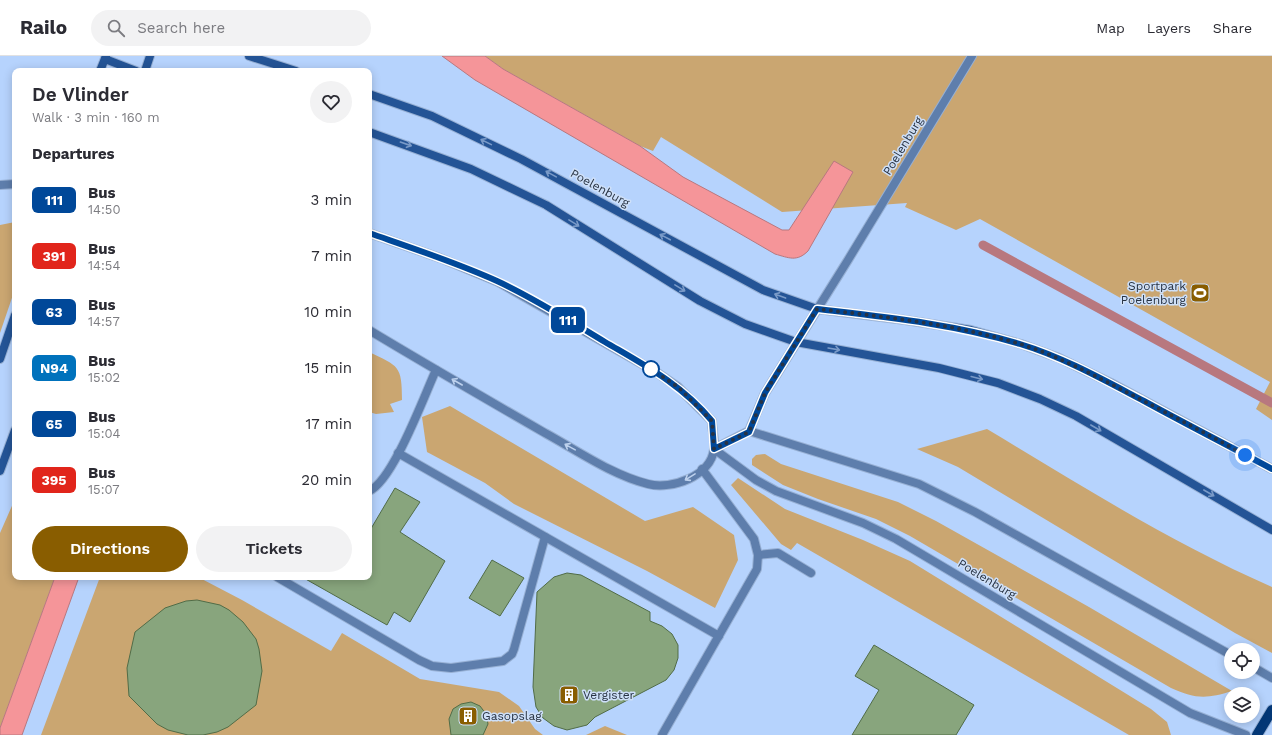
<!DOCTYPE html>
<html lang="en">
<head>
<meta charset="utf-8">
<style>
	body { margin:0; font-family:"Work Sans",sans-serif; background:#f2f2f3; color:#2b2b33; height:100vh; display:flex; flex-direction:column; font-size:15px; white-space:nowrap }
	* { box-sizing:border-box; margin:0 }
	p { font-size:13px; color:#7c7c81 }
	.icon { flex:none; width:22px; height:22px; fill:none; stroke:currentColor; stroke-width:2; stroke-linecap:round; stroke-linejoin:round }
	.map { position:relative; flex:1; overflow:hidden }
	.side { position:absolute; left:12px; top:12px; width:360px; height:512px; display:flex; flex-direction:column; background:#fff; border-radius:8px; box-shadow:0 2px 10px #0003 }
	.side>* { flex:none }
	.badge { padding:0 8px; border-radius:6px; font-size:14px; line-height:26px }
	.tools { position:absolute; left:1224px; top:587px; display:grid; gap:8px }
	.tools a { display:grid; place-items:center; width:36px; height:36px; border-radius:50%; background:#fff; box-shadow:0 2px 10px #0003; font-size:20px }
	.you { position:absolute; width:20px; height:20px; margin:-10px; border:3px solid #fff; border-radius:50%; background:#1a73e8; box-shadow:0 0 0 6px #1a73e833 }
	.map>.badge { position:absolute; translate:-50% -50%; box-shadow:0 0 0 2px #fff }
	h2 { padding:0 20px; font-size:15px; line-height:36px }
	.round { display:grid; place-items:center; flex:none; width:42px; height:42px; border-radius:21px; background:#f2f2f3 }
	.headline { display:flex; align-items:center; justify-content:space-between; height:68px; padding:0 20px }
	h1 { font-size:19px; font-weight:600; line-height:30px }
	.button { display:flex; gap:8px; margin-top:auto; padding:8px 20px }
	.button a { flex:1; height:46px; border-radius:24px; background:#895d00; color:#fff; font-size:16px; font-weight:600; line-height:46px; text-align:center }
	.button a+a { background:#f2f2f3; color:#2b2b33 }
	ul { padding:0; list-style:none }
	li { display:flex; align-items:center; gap:12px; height:56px; padding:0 20px }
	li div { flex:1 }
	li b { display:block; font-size:15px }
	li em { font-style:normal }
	li .badge { min-width:44px; font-weight:700; text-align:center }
	header { display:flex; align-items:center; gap:24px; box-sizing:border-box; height:56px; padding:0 20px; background:#fff; border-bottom:1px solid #e1e1e2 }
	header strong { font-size:19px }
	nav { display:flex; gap:22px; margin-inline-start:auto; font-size:14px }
	.search { width:280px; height:36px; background:#f2f2f3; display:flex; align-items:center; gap:10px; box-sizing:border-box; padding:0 14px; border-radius:22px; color:#7c7c81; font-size:15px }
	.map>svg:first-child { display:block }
</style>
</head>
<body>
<header>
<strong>Railo</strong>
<div class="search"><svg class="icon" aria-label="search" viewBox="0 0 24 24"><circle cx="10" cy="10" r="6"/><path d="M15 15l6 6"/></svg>Search here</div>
<nav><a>Map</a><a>Layers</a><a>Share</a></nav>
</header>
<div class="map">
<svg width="1272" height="679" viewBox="0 0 1272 679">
	<rect width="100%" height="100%" fill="#b6d3fd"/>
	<!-- green -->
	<g fill="#caa671">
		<path d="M 485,0 L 1272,0 L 1272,364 L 1256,353 L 1270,326 L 980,163 L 956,174 L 905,151 L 907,147 L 782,156 L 661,81 L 653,95 L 640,90 L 503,13 Z"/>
		<path d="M 15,166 L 15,233 L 0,277 L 0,169 Z"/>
		<path d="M 369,296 C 399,310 402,310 402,344 L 390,348 L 394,356 L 376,358 L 369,356 Z"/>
		<path d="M 450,350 L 645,465 L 693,451 L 734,479 L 738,504 L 715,552 L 647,515 L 514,448 L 485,427 L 427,396 L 422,361 Z"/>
		<path d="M 987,373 C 1080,429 1172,487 1272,531 L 1272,597 L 1235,577 L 958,411 L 917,393 Z"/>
		<path d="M 765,398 L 781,408 L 898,446 L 936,465 L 1089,551 L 1232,635 C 1207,643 1195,643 1171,632 L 910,480 L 876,463 L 818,443 L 783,429 L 752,409 L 752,403 L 756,399 Z"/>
		<path d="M 738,422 L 785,453 L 863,484 L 910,505 L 1151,653 L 1167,666 L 1171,679 L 1129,679 L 797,487 L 791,494 L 781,488 L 731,429 Z"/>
		<path d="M 15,443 L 15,521 L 55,521 L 0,672 L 0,477 Z"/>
		<path d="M 100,521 L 198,521 L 242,544 L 331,595 L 342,577 L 420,623 L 499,636 L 519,650 L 535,673 L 543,679 L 41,679 Z"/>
		<path d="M 605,670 L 627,679 L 586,679 Z"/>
	</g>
	<!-- water -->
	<g fill="#f59599" stroke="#b8787f">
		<path d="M 442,0 L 485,0 L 503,13 L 640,90 L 683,121 L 782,174 L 789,174 L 834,105 L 853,116 L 808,195 C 797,206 789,202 775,198 L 475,24 Z"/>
		<path d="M 55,521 L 79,521 L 22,679 L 0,679 L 0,672 Z"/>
	</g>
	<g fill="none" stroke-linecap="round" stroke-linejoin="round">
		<!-- stream -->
		<path stroke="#b8787f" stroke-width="9" d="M 983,189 L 1272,347"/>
	</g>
	<!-- building -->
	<g fill="#88a57d" stroke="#516c47">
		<path d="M 395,432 L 420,446 L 400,476 L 445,505 L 410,566 L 394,556 L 387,569 L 302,521 L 369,521 L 369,476 Z"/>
		<path d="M 492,504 L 524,522 L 500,560 L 469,542 Z"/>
		<path d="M 567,517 L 581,519 L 650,556 L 650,565 L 662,570 L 672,578 L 678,589 L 678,602 L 674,614 L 666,624 L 595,661 L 587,669 L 567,674 L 554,670 L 543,662 L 536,651 L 533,631 L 537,536 L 554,521 Z"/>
		<path d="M 197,544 L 220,549 L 229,554 L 243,566 L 256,583 L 259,593 L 262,615 L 256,649 L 228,671 L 217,676 L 203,679 L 188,679 L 168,674 L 157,668 L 129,640 L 127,612 L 135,576 L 165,552 L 186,545 Z"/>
		<path d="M 874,589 L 974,649 L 956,679 L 852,679 L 879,634 L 855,620 Z"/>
		<path d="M 471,646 L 480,650 L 486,658 L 488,668 L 483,679 L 451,679 L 449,663 L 453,653 L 461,648 Z"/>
	</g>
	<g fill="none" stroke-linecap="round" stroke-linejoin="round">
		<!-- lane casing -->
		<g stroke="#97b0d4" stroke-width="10">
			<g id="lane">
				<path d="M 369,177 L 440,202 L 498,226 L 656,316 L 678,331 L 712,365 C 712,374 715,384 714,393 C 711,420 672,434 648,428 C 612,419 578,395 545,377 C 486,343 427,309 369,274"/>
				<path d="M 749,375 L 919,428 L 975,456 L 1231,599"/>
				<path d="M 714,393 L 756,424 L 776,435 L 863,467 L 896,483 L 1190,657 L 1246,679"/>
				<path d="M 714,393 L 749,375 L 765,337 L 848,204 L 972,0"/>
				<path d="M 398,397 L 719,580"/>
				<path d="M 369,435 C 393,425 424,340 436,314"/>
				<path d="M 758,499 L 778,497 L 811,517"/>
				<path d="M 277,521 L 419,604 L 432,610 L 451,612 L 503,605 L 512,598 L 514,593 L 545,481"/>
				<path d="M 1253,611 L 1272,622"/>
				<path d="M 662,679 L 757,513 L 758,499 L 754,483 L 702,413"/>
			</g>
		</g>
		<!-- street casing -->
		<g stroke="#97b0d4" stroke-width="10">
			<path id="street" d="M 0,129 L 15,128"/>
		</g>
		<!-- secondary casing -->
		<g stroke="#97b0d4" stroke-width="10">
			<g id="secondary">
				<path d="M 249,0 L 296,15"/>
				<path d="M 105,3 L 136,15"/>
				<path d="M 100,15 L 106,0"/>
				<path d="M 145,15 L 150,0"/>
				<path d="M 369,38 L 432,60 L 521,103 L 763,234 L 817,253 L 905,264 L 971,274 L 1021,288 L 1059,302 L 1111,327 L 1272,413"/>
				<path d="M 369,76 L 471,113 L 546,149 L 700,245 L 745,268 L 796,286 L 939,312 L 998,327 L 1040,343 L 1076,360 L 1272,474"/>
				<path d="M 0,303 L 15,259"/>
				<path d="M 0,415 L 15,374"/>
			</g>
		</g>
		<!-- primary casing -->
		<g stroke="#97b0d4" stroke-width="12">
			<path id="primary" d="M 1257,679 L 1272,654"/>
		</g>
		<!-- lane -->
		<use href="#lane" stroke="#5e7eac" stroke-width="8"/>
		<!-- street -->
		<use href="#street" stroke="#5e7eac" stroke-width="8"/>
		<!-- secondary -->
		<use href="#secondary" stroke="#245496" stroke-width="8"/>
		<!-- primary -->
		<use href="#primary" stroke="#033776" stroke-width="10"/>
	</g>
	<!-- one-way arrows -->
	<defs><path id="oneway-shaft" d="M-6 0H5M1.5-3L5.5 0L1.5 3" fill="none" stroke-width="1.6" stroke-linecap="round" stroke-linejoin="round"/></defs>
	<g stroke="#799ac8">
		<use href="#oneway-shaft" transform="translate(486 86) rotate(-154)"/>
		<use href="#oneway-shaft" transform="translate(406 88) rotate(19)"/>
		<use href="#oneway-shaft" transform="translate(551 118) rotate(-151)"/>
		<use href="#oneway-shaft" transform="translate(574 167) rotate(32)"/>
		<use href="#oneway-shaft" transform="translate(665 181) rotate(-152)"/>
		<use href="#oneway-shaft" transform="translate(680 232) rotate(31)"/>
		<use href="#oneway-shaft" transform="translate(780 240) rotate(-160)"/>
		<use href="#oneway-shaft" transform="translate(834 293) rotate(10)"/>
		<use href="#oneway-shaft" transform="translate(977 322) rotate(14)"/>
		<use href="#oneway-shaft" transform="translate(1096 372) rotate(30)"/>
		<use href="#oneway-shaft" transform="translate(1209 437) rotate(30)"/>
	</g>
	<g stroke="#bdd1ed">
		<use href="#oneway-shaft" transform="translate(457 326) rotate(-150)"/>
		<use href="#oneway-shaft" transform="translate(570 391) rotate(-151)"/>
		<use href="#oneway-shaft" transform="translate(690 421) rotate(148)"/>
	</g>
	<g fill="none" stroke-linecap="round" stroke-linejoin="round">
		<!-- line casing -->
		<g stroke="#fff" stroke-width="9">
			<path id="line" d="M 369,177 C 412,192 455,206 497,225 C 534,242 570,265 605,286 C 646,310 681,328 712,365 L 714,393 L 749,376 L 765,337 L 817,253 C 885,261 954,268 1020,288 C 1063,301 1104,324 1144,345 C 1186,368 1229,390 1272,413"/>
		</g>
		<!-- line -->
		<use href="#line" stroke="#004899" stroke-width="6"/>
		<!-- walk -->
		<path stroke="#283343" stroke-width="4" stroke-dasharray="0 7.2" d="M 651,313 L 678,331 L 712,365 L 714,393 L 749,376 L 765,337 L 817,253 C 885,261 954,268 1020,288 C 1058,300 1094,319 1130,338 C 1169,358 1207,378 1245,399"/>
	</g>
	<!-- icons -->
	<defs>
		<g id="stadium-square" transform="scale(1)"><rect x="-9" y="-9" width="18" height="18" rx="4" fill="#895d00" stroke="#cee0f9"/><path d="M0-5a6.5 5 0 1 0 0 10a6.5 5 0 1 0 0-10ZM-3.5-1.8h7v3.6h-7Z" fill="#fff"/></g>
		<g id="building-square" transform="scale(1)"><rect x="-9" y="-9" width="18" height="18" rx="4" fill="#895d00" stroke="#cee0f9"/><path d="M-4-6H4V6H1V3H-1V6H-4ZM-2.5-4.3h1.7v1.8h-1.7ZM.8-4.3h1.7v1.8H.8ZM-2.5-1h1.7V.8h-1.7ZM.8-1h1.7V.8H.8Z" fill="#fff"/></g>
	</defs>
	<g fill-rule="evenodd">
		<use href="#stadium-square" x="1200" y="237"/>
		<use href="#building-square" x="569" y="639"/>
		<use href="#building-square" x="468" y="660"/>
	</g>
	<!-- markers -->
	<circle fill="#fff" stroke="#004899" stroke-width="2" cx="651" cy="313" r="8"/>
	<g text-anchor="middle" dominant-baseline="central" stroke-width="3" stroke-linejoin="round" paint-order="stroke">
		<!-- street labels -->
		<g font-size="12" fill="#283343" stroke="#cee0f9">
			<text transform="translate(903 90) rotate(-59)">Poelenburg</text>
			<text transform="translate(600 132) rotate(29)">Poelenburg</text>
			<text transform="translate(987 523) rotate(31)">Poelenburg</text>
		</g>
		<!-- poi labels -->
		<g font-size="12" fill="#283343" stroke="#cee0f9" text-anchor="start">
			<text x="1186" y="230" text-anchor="end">Sportpark<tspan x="1186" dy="14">Poelenburg</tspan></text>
			<text x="583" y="639">Vergister</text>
			<text x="482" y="660">Gasopslag</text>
		</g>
	</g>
</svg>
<div class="tools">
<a><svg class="icon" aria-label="locate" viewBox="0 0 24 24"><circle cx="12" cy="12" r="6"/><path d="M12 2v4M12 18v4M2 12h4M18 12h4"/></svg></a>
<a><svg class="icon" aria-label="layers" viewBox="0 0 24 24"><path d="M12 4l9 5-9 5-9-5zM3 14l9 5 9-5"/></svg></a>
</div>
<div class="you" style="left:1245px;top:399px"></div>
<b class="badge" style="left:568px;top:264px;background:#004899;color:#fff">111</b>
<section class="side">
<div class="headline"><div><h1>De Vlinder</h1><p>Walk · 3 min · 160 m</p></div><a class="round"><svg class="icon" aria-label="heart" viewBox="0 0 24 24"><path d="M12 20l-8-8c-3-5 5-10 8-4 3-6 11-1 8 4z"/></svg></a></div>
<h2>Departures</h2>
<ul>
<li><span class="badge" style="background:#004899;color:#fff">111</span><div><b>Bus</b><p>14:50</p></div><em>3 min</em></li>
<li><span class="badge" style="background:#e1251b;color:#fff">391</span><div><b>Bus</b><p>14:54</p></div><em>7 min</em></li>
<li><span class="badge" style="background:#004899;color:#fff">63</span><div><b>Bus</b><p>14:57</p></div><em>10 min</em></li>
<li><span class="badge" style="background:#0072bc;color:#fff">N94</span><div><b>Bus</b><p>15:02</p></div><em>15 min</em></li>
<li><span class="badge" style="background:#004899;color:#fff">65</span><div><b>Bus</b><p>15:04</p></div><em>17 min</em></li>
<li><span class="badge" style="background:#e1251b;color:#fff">395</span><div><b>Bus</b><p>15:07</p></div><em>20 min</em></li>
</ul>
<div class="button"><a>Directions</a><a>Tickets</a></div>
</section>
</div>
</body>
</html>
